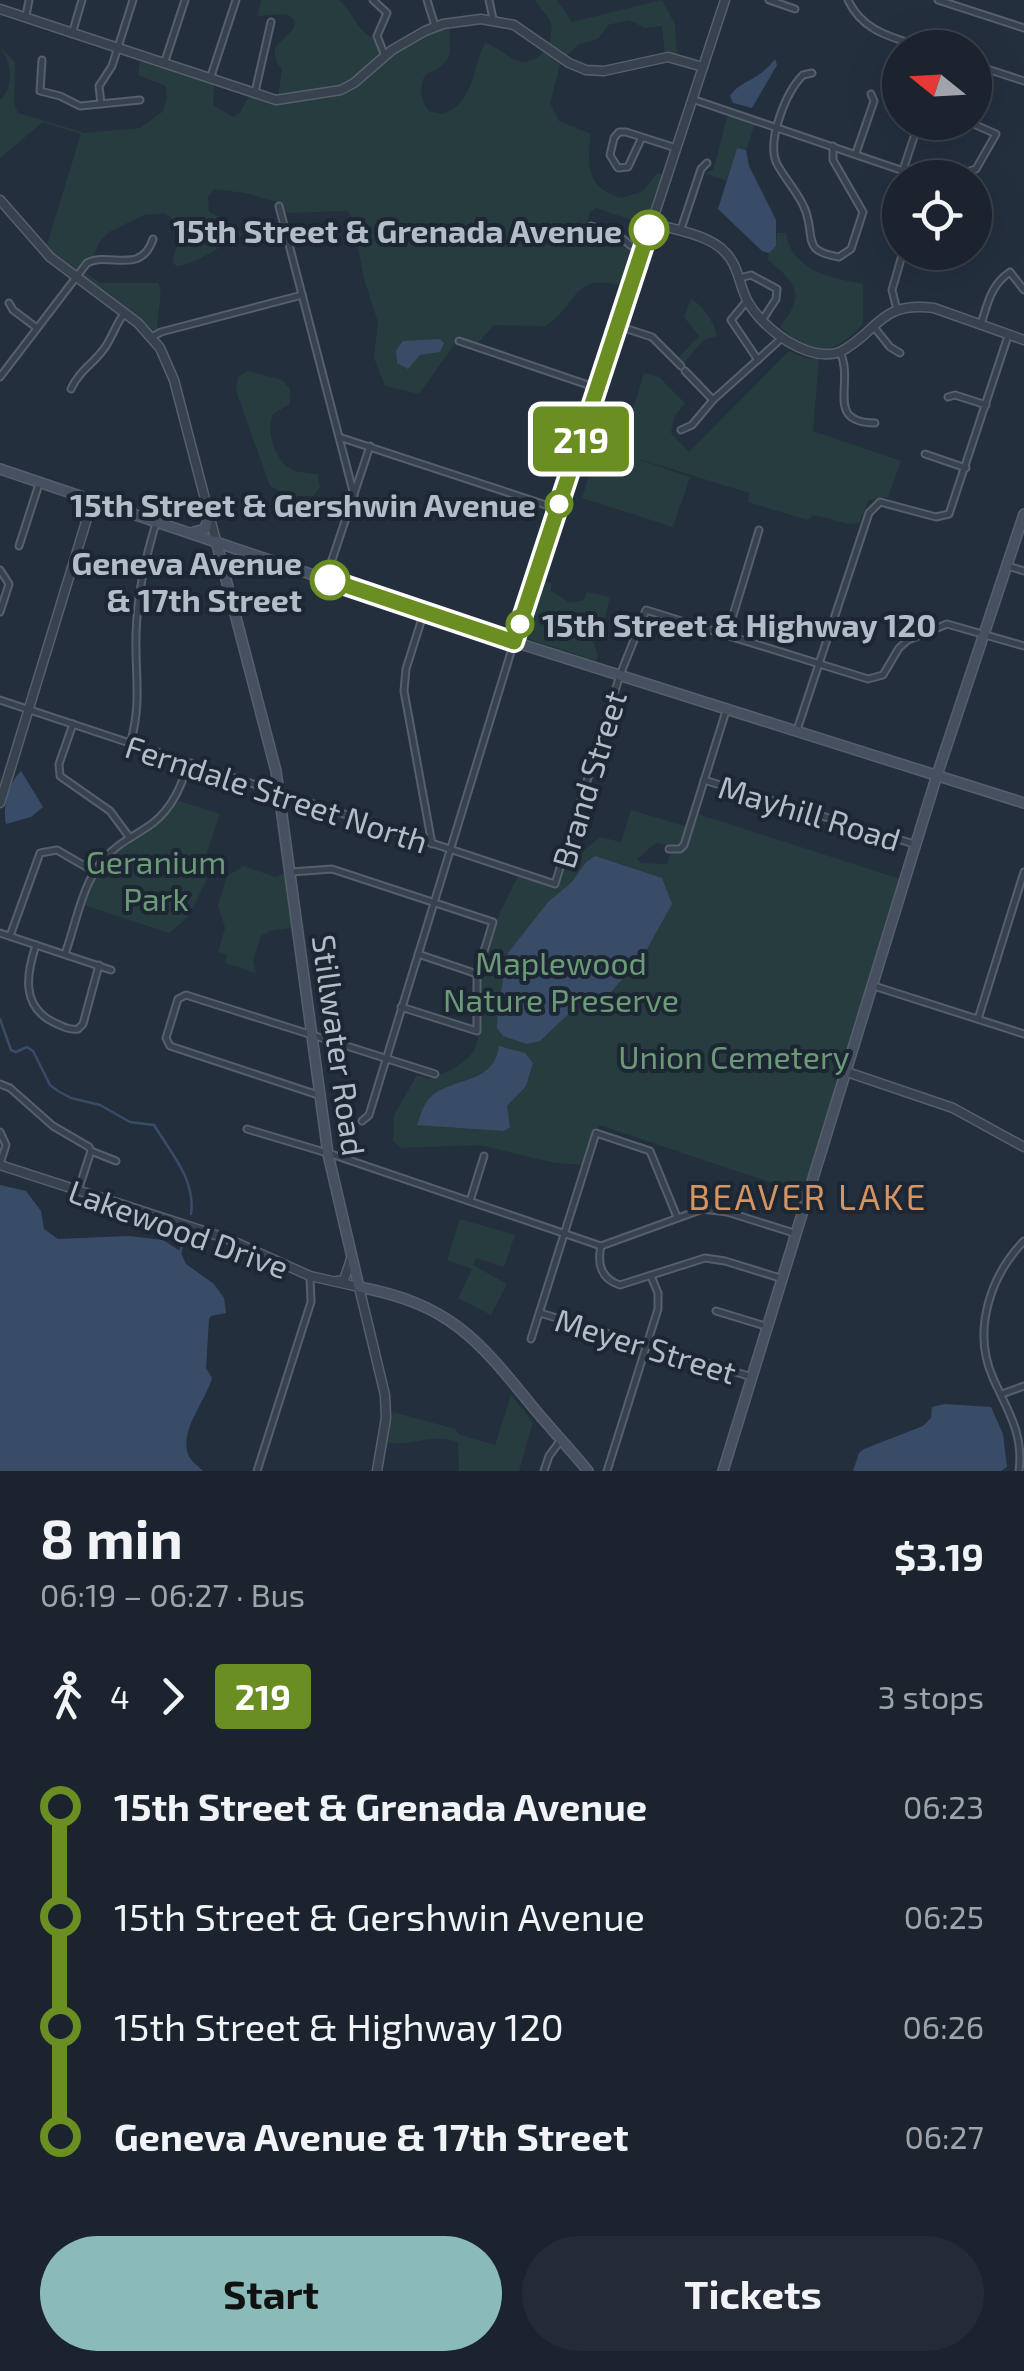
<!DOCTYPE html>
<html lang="en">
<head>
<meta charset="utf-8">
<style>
	body { margin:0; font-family:"Exo 2",sans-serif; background:#242b36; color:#f1f3f6; height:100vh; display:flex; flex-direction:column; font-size:38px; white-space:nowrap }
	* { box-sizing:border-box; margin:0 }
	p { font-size:32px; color:#a0a4aa }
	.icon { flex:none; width:55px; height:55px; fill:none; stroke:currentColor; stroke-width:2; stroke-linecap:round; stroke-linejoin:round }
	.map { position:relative; height:1471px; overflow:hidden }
	.panel { display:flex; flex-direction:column; background:#1b232e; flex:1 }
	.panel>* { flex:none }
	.badge { padding:0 20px; border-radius:8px; font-size:35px; line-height:65px }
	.needle { width:65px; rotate:288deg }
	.fabs { position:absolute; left:882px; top:30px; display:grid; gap:20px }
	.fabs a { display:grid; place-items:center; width:110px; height:110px; border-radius:50%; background:#1b232e; box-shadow:0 10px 40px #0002,0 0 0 2px #39404a; font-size:50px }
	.map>.badge { position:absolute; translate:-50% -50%; box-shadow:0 0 0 5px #fff }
	.legs { display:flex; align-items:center; gap:15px; height:110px; padding:0 40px; font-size:32px }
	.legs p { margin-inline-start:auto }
	.overview { display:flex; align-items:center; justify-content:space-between; height:170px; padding:0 40px }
	h1 { font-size:55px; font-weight:700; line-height:75px }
	.button { display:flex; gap:20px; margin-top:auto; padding:20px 40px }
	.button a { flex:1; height:115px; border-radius:60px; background:#8bbbb9; color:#111; font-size:40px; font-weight:700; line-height:115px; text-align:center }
	.button a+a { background:#242b36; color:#f1f3f6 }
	ul { padding:0 40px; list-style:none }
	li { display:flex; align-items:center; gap:35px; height:110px; font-size:38px }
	li i { display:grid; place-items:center; width:15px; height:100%; margin:0 12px; background:currentColor }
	li i::after { content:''; width:25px; height:25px; margin:-12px; border:8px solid; border-radius:50%; background:#1b232e }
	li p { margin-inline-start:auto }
	li:first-child i { background:linear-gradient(#0000 50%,currentColor 0) }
	li:last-child i { background:linear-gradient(currentColor 50%,#0000 0) }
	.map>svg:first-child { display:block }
</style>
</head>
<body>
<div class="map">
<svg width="1024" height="1471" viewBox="0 0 1024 1471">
	<rect width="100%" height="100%" fill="#242f3e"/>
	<!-- green -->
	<g fill="#263c3f">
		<path d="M 261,0 L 339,0 C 353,12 358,34 375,38 L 381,56 L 340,88 L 278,97 L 282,70 C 266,47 279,45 293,29 L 295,21 L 287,14 L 258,16 Z"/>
		<path d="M 535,0 L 557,0 L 572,22 L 662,0 L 675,24 L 677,55 L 665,55 L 662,26 L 645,28 L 629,20 L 608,25 L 598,39 L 579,44 L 565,57 L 549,45 C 556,14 548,22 535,0 Z"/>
		<path d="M 449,26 C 450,55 455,62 426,74 C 418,86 421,100 429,111 L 442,114 C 475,103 471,70 485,43 C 511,51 517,77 546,50 L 561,61 L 550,103 L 559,121 L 591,134 C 587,164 586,189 622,198 L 643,191 L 657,173 L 665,175 L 646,225 L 596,208 L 590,212 L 582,237 L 584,243 C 603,250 621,242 639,252 L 628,288 C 571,269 581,303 545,326 L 494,325 L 477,344 L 458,339 L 419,394 L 385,386 L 374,358 L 378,322 L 364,279 L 352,217 L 347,211 L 284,213 L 281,203 L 245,193 L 214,189 L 208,197 L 209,212 L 234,224 L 241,234 L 238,240 C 215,246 200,264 176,266 L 172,262 C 178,243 185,226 165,213 L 144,215 L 109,232 L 99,242 L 94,256 L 75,272 L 46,247 L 81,134 L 43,122 L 0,158 L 0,100 C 16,85 11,62 0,47 L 15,62 L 14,104 L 18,113 L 85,133 L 140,128 L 162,112 L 167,100 L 166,86 L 138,75 L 140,61 L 214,85 L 213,105 L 233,117 L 239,114 L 249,96 L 285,103 L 344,92 L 400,48 Z"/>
		<path d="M 728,115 L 755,124 L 746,150 L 737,148 L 726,181 L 704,173 L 713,170 C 719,153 722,133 728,115 Z"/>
		<path d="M 777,233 L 786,233 C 791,270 831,278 863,284 L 863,324 C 832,358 813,356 780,327 C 805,295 799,285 768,260 L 769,253 L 776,246 Z"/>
		<path d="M 84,272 L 100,283 L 158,283 C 165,296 155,315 158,330 L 153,331 L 81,276 Z"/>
		<path d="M 691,299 C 703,305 715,324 717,336 L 704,340 L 684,362 L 679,357 L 699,336 L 684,317 Z"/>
		<path d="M 789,351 L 805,358 L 819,359 L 813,431 L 901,461 L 888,497 L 869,500 L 859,523 L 848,524 L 814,515 L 807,520 L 748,502 L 749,493 L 629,456 L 690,477 L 673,527 L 582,498 L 598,447 L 620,453 L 644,373 L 659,377 L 685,403 L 674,417 L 671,433 L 689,452 Z"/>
		<path d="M 247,371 L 282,380 L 290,389 L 290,404 L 273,414 C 266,431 275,464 295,471 C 303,473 310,472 318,475 L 320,488 L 313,496 L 289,496 L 270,486 L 236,391 L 238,377 Z"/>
		<path d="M 541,580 L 551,583 L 551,591 L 570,603 L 584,600 L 587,592 L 610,597 L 601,635 L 593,640 L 598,656 L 596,661 L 526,638 L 526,625 Z"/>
		<path d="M 176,800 L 220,814 L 206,855 L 207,879 L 188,917 L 169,933 L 84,905 L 96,873 L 112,852 L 161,820 Z"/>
		<path d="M 631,810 L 688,827 L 679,847 L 656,843 L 637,859 L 641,863 L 667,864 L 671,853 C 691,850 692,831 698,814 L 903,880 L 805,1194 L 599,1125 L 586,1165 L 555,1163 L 480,1145 L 401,1148 L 393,1141 L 394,1115 L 417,1075 L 429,1079 C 502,1052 470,1032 479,975 C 485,941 504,904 519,874 L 556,885 L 564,867 L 600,837 L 621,842 Z"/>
		<path d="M 244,866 L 275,877 L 290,872 L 298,927 L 270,931 L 261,936 L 253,961 L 256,973 L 225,963 L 227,955 L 218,952 L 225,928 L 218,905 L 227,876 Z"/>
		<path d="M 460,1219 L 515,1235 L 504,1267 L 476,1258 L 473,1265 L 507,1284 L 491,1315 L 458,1298 L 472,1269 L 447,1260 Z"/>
		<path d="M 511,1395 L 533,1422 L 519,1471 L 459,1471 L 458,1442 C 427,1432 412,1448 386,1442 L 393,1412 L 455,1429 L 458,1434 L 495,1445 Z"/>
	</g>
	<!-- water -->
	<g fill="#394c67">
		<path d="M 775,59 L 777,65 L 752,108 L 733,103 L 730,96 C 740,80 759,81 775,59 Z"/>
		<path d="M 737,148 L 746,150 L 749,166 L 776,220 L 776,246 L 769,253 L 762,251 L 718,209 Z"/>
		<path d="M 440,339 L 444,343 L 440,352 L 420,355 L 408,369 L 397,363 L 396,350 L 403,341 Z"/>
		<path d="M 21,771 L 43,807 L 31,817 L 6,824 C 2,808 9,782 21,771 Z"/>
		<path d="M 595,856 L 662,878 L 672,904 L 643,956 L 609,994 L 583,1000 L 540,1041 L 527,1044 L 503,1036 L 497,1028 L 498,1009 L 508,953 L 548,902 L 572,882 L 586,862 Z"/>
		<path d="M 499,1046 L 525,1053 L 533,1063 L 526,1086 L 507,1106 L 510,1127 L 504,1131 L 417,1125 C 421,1115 423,1103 432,1096 C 453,1077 494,1085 499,1046 Z"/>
		<path d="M 0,1185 L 26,1191 L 41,1211 L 44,1229 L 58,1239 L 128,1236 L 163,1240 L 180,1251 L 186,1264 L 214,1284 L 224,1298 L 226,1313 L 211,1316 L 209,1319 L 206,1368 L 212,1378 C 206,1400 182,1427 187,1451 C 188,1459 197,1465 203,1471 L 0,1471 Z"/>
		<path d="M 945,1404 L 991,1407 L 1003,1434 L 1007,1467 L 1001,1471 L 853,1471 L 859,1453 L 864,1449 L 923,1426 L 931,1418 L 932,1407 Z"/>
	</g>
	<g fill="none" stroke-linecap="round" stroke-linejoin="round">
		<!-- stream -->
		<g stroke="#394c67" stroke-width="2.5">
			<path d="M 0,1019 L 11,1050 L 16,1052 L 27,1047 L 33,1051 L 50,1085 L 58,1091 L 71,1098 L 100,1105 L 130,1122 L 154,1125 C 171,1153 196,1180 191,1214"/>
			<path d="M 180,1254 L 184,1236"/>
		</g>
		<!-- minor casing -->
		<g stroke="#565f6c" stroke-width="9">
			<g id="minor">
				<path d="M 373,0 L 387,13 L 377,36 L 385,56"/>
				<path d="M 427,0 L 435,26"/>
				<path d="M 489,0 L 493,19"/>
				<path d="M 769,0 L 795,9"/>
				<path d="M 848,0 C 863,32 892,37 924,48"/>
				<path d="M 938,0 L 1024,28"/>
				<path d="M 26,16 L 29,0"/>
				<path d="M 72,34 L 82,0"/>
				<path d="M 42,60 L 40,91 L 60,96 L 80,106 L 140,100"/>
				<path d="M 164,64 L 185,0"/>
				<path d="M 975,65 L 1024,81"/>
				<path d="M 812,73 L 803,75 C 786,92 766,141 777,164 C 786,181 800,194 806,212 C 815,239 802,251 839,257 L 851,249 L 863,212 L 833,160 L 833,146"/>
				<path d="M 210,79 L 236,0"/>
				<path d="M 255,92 L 271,22"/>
				<path d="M 692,99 L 924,178"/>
				<path d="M 101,104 L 99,86 L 112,66 L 133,0"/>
				<path d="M 642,137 L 628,167 L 618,168 L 610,155 L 614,138 L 619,132 L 626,132 L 676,148"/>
				<path d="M 856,153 L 874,101 L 871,94"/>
				<path d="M 903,170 L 919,122"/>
				<path d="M 948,178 L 976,169 L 996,134 L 969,122"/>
				<path d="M 279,206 L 354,495"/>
				<path d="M 591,226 L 617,234 L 630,245 L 643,250"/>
				<path d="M 681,229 L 701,169 L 707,163"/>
				<path d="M 740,278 L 751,275 L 777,289 L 776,299 L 763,319"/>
				<path d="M 746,302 L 731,320 L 758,360"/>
				<path d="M 9,303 L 13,310 L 37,328"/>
				<path d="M 897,310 L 892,290 L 903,252"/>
				<path d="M 981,324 C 988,302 991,285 1010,272 L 1024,290"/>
				<path d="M 618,326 L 652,337 L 681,366"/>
				<path d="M 874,327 L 890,347 L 900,353"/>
				<path d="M 152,337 L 161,332 L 302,295"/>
				<path d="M 459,341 L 597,388"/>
				<path d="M 840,352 C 855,384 824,422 875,423"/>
				<path d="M 685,371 L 713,400"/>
				<path d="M 0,377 L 87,263 C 109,251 141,276 153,239"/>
				<path d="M 71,389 C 79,371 92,365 103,350 C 112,339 115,325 124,314"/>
				<path d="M 948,397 L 955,395 L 986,405"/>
				<path d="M 681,430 L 692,425 L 713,400 L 783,337"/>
				<path d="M 339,437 L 558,509"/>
				<path d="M 925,454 L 966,468"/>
				<path d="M 19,546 L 39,484"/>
				<path d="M 1008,566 L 1024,571"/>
				<path d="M 0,570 L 9,584 L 0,612"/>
				<path d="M 326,578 L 370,446"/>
				<path d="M 424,612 L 406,669 L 404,691 L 432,844"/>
				<path d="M 727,635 L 759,530"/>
				<path d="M 0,700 L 555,884 L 620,675 L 646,610 L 868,679 L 883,675 L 899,648 L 908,640 L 947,624 L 1024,646"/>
				<path d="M 73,724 L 59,764 L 60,776 L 110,811 L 130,838"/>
				<path d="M 797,730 L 869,513 L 880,502 L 936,517 L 949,514 L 1008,336"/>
				<path d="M 130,744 C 142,704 135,675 136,635 C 137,596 145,558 157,520"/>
				<path d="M 704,780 L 914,844"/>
				<path d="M 669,849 L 680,849 L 684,845 L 726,711"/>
				<path d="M 291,872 L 332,869 L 493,922 L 477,974 L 477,1031 L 401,1007"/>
				<path d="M 0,933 L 111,970"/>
				<path d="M 10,936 L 40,853 L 57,850 L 95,872"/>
				<path d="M 36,945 C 26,975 21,1007 55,1023 C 64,1027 69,1030 78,1029 L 83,1024 L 99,965"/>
				<path d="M 65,954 C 76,924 82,884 103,860 C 117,843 137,835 153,823 C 173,807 181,786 189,763"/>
				<path d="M 418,954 L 477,974"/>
				<path d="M 874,986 L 1024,1034"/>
				<path d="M 978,1019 L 1024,872"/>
				<path d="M 0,1084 L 10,1088 L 53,1126 L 89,1147 L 91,1151 L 78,1191"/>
				<path d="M 318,1095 L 170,1046 L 166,1038 L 178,999 L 186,995 L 435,1074"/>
				<path d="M 362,1121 L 369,1115 L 514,642"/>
				<path d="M 247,1129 L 334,1155 L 601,1246"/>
				<path d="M 0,1132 L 6,1145 L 0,1164"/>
				<path d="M 91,1151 L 116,1161"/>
				<path d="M 470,1201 L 484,1156"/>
				<path d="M 601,1246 C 597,1264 601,1279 620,1285 L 705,1258 L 725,1261 L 780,1278"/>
				<path d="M 601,1246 L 703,1209 L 727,1212 L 797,1234"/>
				<path d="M 716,1311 L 765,1326"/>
				<path d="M 540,1313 L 752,1377"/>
				<path d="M 531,1339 L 596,1133 L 650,1151 L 677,1217"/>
				<path d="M 1002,1394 L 1024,1386"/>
				<path d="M 257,1471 L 311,1302 L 310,1278"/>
				<path d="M 544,1471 L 549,1456 L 560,1441"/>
				<path d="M 607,1471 L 658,1309 L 658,1293 L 651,1276"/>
				<path d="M 1019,1471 C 1024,1433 1007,1410 993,1378 C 972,1331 990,1276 1024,1241"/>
			</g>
		</g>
		<!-- tertiary casing -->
		<g stroke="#565f6c" stroke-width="11">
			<g id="tertiary">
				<path d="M 0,9 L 276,100 L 341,90 L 354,83 L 392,50 L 425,31 L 443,24 L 481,19 L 514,25 L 569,63 L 586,70 L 604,71 L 668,57 L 703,67"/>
				<path d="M 0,200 L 50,257 L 138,323 L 160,348 L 174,380 L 216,541"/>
				<path d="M 652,223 C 674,230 708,234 725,252 C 739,266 739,286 748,302 C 763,329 808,363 840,352 C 879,332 878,301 934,308 L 1024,340"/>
				<path d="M 514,642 L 725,0"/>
				<path d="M 0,803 L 93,499"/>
				<path d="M 847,1072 L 953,1108 L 1024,1147"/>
				<path d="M 0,1165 L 228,1239 L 310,1276 L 359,1287 L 385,1395 L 386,1418 L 377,1471"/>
				<path d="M 336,1281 L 344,1280 L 351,1259"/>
			</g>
		</g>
		<!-- secondary casing -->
		<g stroke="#565f6c" stroke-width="12">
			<g id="secondary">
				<path d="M 0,469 L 473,629 L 1024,803"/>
				<path d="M 194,532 L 205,529 L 209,515"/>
				<path d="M 216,541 L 276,771 L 328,1154 L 359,1287 C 449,1304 477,1338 532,1406 C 550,1428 570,1449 588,1471"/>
				<path d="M 723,1471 L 937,775 L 1024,514"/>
			</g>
		</g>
		<!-- minor -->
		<use href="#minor" stroke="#38414e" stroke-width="5"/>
		<!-- tertiary -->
		<use href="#tertiary" stroke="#38414e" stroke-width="8"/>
		<!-- secondary -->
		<use href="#secondary" stroke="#465061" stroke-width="9"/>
	</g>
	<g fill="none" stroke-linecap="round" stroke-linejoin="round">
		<!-- line-1 casing -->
		<g stroke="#fff" stroke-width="22">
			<path id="line-1" d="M 330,580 L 514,642 L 649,230"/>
		</g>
		<!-- line-1 -->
		<use href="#line-1" stroke="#6b8e23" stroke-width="15"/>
	</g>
	<!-- markers -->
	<g fill="#fff" stroke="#6b8e23" stroke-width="5">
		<circle cx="649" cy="230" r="18"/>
		<circle cx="559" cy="504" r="12"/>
		<circle cx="330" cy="580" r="18"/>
		<circle cx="520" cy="624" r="12"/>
	</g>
	<g text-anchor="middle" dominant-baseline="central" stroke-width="8" stroke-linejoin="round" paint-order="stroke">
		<!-- stop labels -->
		<g font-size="32" font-weight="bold" fill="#b4bcc9" stroke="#1d2633" text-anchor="end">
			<text x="622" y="230">15th Street &amp; Grenada Avenue</text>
			<text x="536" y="504">15th Street &amp; Gershwin Avenue</text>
			<text x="302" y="562">Geneva Avenue<tspan x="302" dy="37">&amp; 17th Street</tspan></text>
			<text x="542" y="624" text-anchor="start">15th Street &amp; Highway 120</text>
		</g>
		<!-- street labels -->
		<g font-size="32" fill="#b4bcc9" stroke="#1d2633">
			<text transform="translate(588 779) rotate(-73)">Brand Street</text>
			<text transform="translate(277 793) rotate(18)">Ferndale Street North</text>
			<text transform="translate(810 812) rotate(17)">Mayhill Road</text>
			<text transform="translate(340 1045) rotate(82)">Stillwater Road</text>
			<text transform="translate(179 1228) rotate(20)">Lakewood Drive</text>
			<text transform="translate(646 1345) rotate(17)">Meyer Street</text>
		</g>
		<!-- park labels -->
		<g font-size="32" fill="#6b9a76" stroke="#1d2633">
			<text x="156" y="861">Geranium<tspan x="156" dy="37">Park</tspan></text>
			<text x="561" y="962">Maplewood<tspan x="561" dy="37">Nature Preserve</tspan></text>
			<text x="734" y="1056">Union Cemetery</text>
		</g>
		<!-- neighbourhood labels -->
		<g font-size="35" letter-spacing="2.5" fill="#d59563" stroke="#1d2633">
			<text x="808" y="1196">BEAVER LAKE</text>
		</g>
	</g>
</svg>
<div class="fabs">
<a><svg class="needle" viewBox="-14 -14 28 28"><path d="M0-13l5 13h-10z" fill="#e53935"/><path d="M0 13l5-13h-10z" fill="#a0a4aa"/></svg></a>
<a><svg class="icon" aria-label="locate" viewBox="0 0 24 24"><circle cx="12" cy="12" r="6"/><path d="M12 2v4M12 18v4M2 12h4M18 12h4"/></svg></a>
</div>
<b class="badge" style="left:581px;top:439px;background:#6b8e23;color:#fff">219</b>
</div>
<section class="panel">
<div class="overview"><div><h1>8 min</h1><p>06:19 – 06:27 · Bus</p></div><b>$3.19</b></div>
<div class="legs"><svg class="icon" aria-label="walk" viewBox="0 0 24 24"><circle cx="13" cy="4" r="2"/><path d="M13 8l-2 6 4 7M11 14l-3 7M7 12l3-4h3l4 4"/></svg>4<svg class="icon" aria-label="forward" viewBox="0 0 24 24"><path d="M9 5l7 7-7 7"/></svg><b class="badge" style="background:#6b8e23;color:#fff">219</b><p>3 stops</p></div>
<ul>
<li><i style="color:#6b8e23"></i><b>15th Street &amp; Grenada Avenue</b><p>06:23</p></li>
<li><i style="color:#6b8e23"></i><span>15th Street &amp; Gershwin Avenue</span><p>06:25</p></li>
<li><i style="color:#6b8e23"></i><span>15th Street &amp; Highway 120</span><p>06:26</p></li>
<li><i style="color:#6b8e23"></i><b>Geneva Avenue &amp; 17th Street</b><p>06:27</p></li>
</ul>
<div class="button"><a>Start</a><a>Tickets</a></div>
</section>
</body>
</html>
